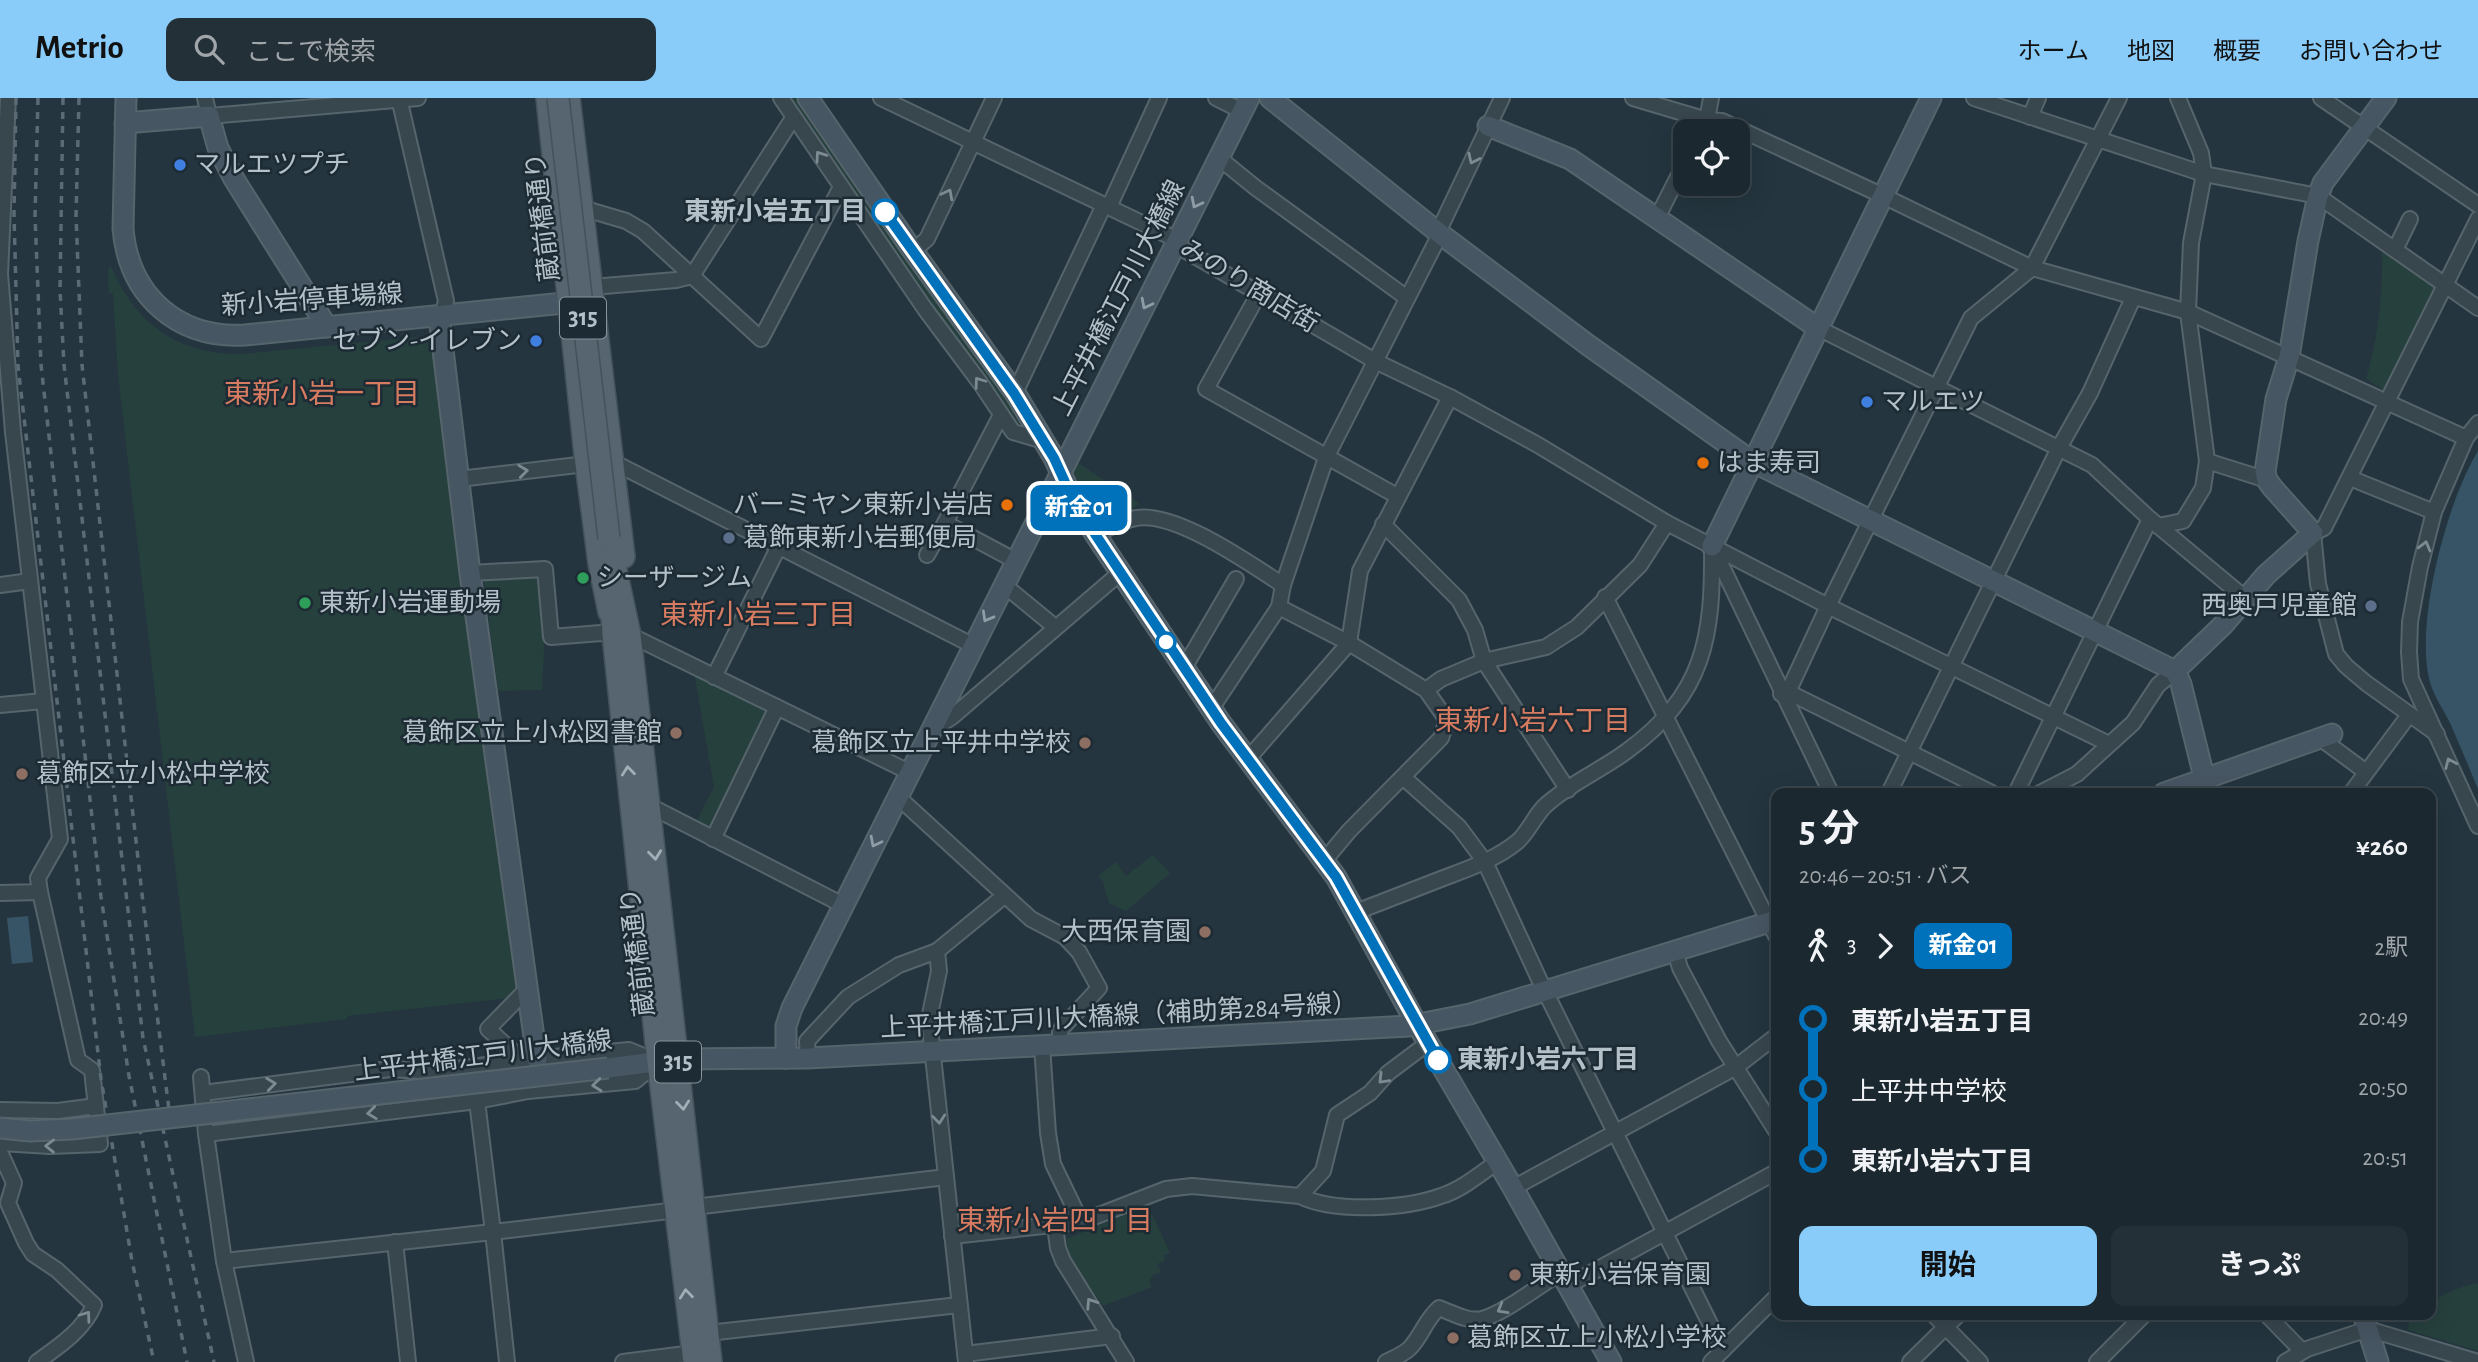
<!DOCTYPE html>
<html lang="ja">
<head>
<meta charset="utf-8">
<style>
	body { margin:0; font-family:"Alegreya Sans","Noto Sans JP",sans-serif; background:#243037; color:#f1f3f6; height:100vh; display:flex; flex-direction:column; font-size:26px; white-space:nowrap }
	* { box-sizing:border-box; margin:0 }
	p { font-size:23px; color:#a0a6aa }
	.icon { flex:none; width:38px; height:38px; fill:none; stroke:currentColor; stroke-width:2; stroke-linecap:round; stroke-linejoin:round }
	.map { position:relative; flex:1; overflow:hidden }
	.panel { position:absolute; left:1771px; top:690px; width:665px; height:532px; display:flex; flex-direction:column; background:#1b282f; border-radius:14px; box-shadow:0 7px 28px #0002,0 0 0 2px #39444b }
	.panel>* { flex:none }
	.badge { padding:0 14px; border-radius:10px; font-size:24px; line-height:46px }
	.buttons { position:absolute; left:1673px; top:21px; display:grid; gap:14px }
	.buttons a { display:grid; place-items:center; width:77px; height:77px; border-radius:14px; background:#1b282f; box-shadow:0 7px 28px #0002,0 0 0 2px #39444b; font-size:35px }
	.map>.badge { position:absolute; translate:-50% -50%; box-shadow:0 0 0 4px #fff }
	.legs { display:flex; align-items:center; gap:10px; height:77px; padding:0 28px; font-size:23px }
	.legs p { margin-inline-start:auto }
	.summary { display:flex; align-items:center; justify-content:space-between; height:119px; padding:0 28px }
	h1 { font-size:38px; font-weight:700; line-height:52px }
	.action { display:flex; gap:14px; margin-top:auto; padding:14px 28px }
	.action a { flex:1; height:80px; border-radius:14px; background:#89ccfa; color:#111; font-size:28px; font-weight:700; line-height:80px; text-align:center }
	.action a+a { background:#243037; color:#f1f3f6 }
	ul { padding:0 28px; list-style:none }
	li { display:flex; align-items:center; gap:24px; height:70px; font-size:26px }
	li i { display:grid; place-items:center; width:10px; height:100%; margin:0 9px; background:currentColor }
	li i::after { content:''; width:18px; height:18px; margin:-9px; border:5px solid; border-radius:50%; background:#1b282f }
	li p { margin-inline-start:auto }
	li:first-child i { background:linear-gradient(#0000 50%,currentColor 0) }
	li:last-child i { background:linear-gradient(currentColor 50%,#0000 0) }
	header { display:flex; align-items:center; gap:42px; box-sizing:border-box; height:98px; padding:0 35px; background:#89ccfa; color:#111 }
	header strong { font-size:33px }
	nav { display:flex; gap:38px; margin-inline-start:auto; font-size:24px }
	.search { width:490px; height:63px; background:#243037; display:flex; align-items:center; gap:18px; box-sizing:border-box; padding:0 24px; border-radius:14px; color:#a0a6aa; font-size:26px }
	.map>svg:first-child { display:block }
</style>
</head>
<body>
<header>
<strong>Metrio</strong>
<div class="search"><svg class="icon" aria-label="search" viewBox="0 0 24 24"><circle cx="10" cy="10" r="6"/><path d="M15 15l6 6"/></svg>ここで検索</div>
<nav><a>ホーム</a><a>地図</a><a>概要</a><a>お問い合わせ</a></nav>
</header>
<div class="map">
<svg width="2478" height="1264" viewBox="0 0 2478 1264">
	<rect width="100%" height="100%" fill="#24353f"/>
	<!-- green -->
	<g fill="#26403d">
		<path d="M 786,0 L 800,0 L 1030,333 L 1014,328 L 931,215 Z"/>
		<path d="M 2382,149 L 2439,187 L 2386,293 L 2366,281 C 2379,237 2383,194 2382,149 Z"/>
		<path d="M 111,168 C 135,226 178,257 242,256 L 431,238 L 489,694 L 517,895 L 510,900 L 347,918 L 347,921 L 195,939 L 118,277 L 113,196 L 109,195 L 108,171 Z"/>
		<path d="M 1075,363 L 1140,406 L 1106,424 L 1069,372 Z"/>
		<path d="M 540,478 L 545,532 L 542,592 L 498,593 L 484,483 Z"/>
		<path d="M 694,574 L 775,610 L 714,729 L 706,732 L 699,728 L 698,720 L 714,689 Z"/>
		<path d="M 1153,757 L 1170,775 L 1126,813 L 1109,805 L 1103,784 L 1098,778 L 1116,764 L 1126,778 Z"/>
		<path d="M 1143,1110 L 1153,1118 L 1170,1155 L 1164,1157 L 1165,1163 L 1157,1166 L 1161,1174 L 1153,1177 L 1149,1183 L 1152,1189 L 1103,1208 C 1090,1188 1069,1165 1066,1141 Z"/>
		<path d="M 2478,1185 L 2478,1253 L 2408,1232 L 2409,1225 L 2416,1216 L 2431,1216 L 2431,1204 C 2445,1195 2461,1188 2478,1185 Z"/>
	</g>
	<!-- water -->
	<g fill="#375466">
		<path d="M 2478,353 L 2478,691 C 2469,669 2460,648 2451,627 C 2444,612 2434,599 2430,584 C 2414,527 2447,403 2478,353 Z"/>
		<path d="M 28,818 L 33,864 L 12,866 L 7,820 Z"/>
	</g>
	<g fill="none" stroke-linecap="round" stroke-linejoin="round">
		<!-- street casing -->
		<g stroke="#56646c" stroke-width="18">
			<g id="street">
				<path d="M 205,0 L 209,18 L 418,0"/>
				<path d="M 399,0 L 446,203 L 442,218"/>
				<path d="M 781,0 L 925,211 L 981,286 L 1013,334 L 1044,343"/>
				<path d="M 881,0 L 1169,138 L 1181,150 L 1375,263 L 1450,299 L 1538,347 L 1667,425 L 1828,508 L 2109,646"/>
				<path d="M 1216,0 L 1242,13"/>
				<path d="M 1633,0 L 1707,22 L 1722,23 L 1877,95 L 2032,170 L 2188,214 L 2466,340"/>
				<path d="M 1974,0 L 2204,76 L 2318,98 L 2478,210"/>
				<path d="M 2178,0 L 2201,55 L 2204,76 L 2191,145 L 2188,214 L 2207,363"/>
				<path d="M 2321,0 L 2478,107"/>
				<path d="M 2030,19 L 2038,0"/>
				<path d="M 1702,33 L 1707,22 L 1711,0"/>
				<path d="M 1219,60 L 1256,90 L 1407,200"/>
				<path d="M 1109,109 L 1159,0"/>
				<path d="M 582,110 L 626,123 L 643,133 L 761,241 L 841,89"/>
				<path d="M 1657,120 L 1685,65"/>
				<path d="M 2395,152 L 2410,121"/>
				<path d="M 913,153 L 927,141 L 994,0"/>
				<path d="M 592,189 L 676,182 L 692,178 L 793,20"/>
				<path d="M 1259,195 L 1206,291 L 1397,398"/>
				<path d="M 1818,230 L 2092,367 L 2150,421 L 2246,501"/>
				<path d="M 1015,295 L 1104,107"/>
				<path d="M 1001,317 L 945,425 L 1016,463"/>
				<path d="M 2478,325 L 2466,340 L 2434,414 L 2420,469 L 2410,524 L 2409,554 L 2411,581 L 2478,728"/>
				<path d="M 613,364 L 972,547"/>
				<path d="M 2350,380 L 2434,414"/>
				<path d="M 459,381 L 586,366"/>
				<path d="M 1383,426 L 1459,502 L 1475,532 L 1484,563 L 1568,692"/>
				<path d="M 2158,428 L 2183,423 L 2203,390 L 2207,363 L 2267,382"/>
				<path d="M 1095,436 C 1108,431 1122,422 1136,420 C 1176,413 1250,466 1283,487"/>
				<path d="M 1714,452 L 1831,695"/>
				<path d="M 927,457 L 945,425"/>
				<path d="M 470,475 L 545,471 L 551,539 L 601,535 L 630,537 L 909,674"/>
				<path d="M 0,487 L 30,483"/>
				<path d="M 1004,487 L 1055,529"/>
				<path d="M 1605,499 L 1776,838"/>
				<path d="M 1279,509 L 1349,545 L 1426,592 L 1447,622 L 1441,640 L 1349,733 L 1324,763"/>
				<path d="M 1184,570 L 1236,481"/>
				<path d="M 714,579 L 779,448"/>
				<path d="M 1426,592 L 1441,581 L 1484,563 L 1546,549 L 1577,529 L 1640,467 L 1667,425"/>
				<path d="M 1788,594 L 1828,508 L 1971,220 L 2032,170 L 2119,0"/>
				<path d="M 1781,596 L 1788,594 L 1992,695"/>
				<path d="M 0,607 L 43,603"/>
				<path d="M 1211,611 L 1279,509 L 1283,487 L 1326,360 L 1436,144 L 1441,128 L 1502,0"/>
				<path d="M 933,631 L 952,619 L 1120,475"/>
				<path d="M 2437,636 L 2366,585 L 2346,568 L 2336,556 L 2318,486 L 2313,435 L 2324,430 L 2478,121"/>
				<path d="M 2320,640 L 2366,674"/>
				<path d="M 1247,662 L 1349,545 L 1360,473 L 1450,299"/>
				<path d="M 1404,680 L 1459,729 L 1485,764 L 1539,881 L 1723,1252"/>
				<path d="M 1889,695 L 2059,350 L 2090,295 L 2133,200"/>
				<path d="M 2016,695 L 2150,421"/>
				<path d="M 2040,695 L 2077,676 L 2133,625 L 2158,587 L 2175,573"/>
				<path d="M 2351,695 L 2409,617"/>
				<path d="M 898,699 L 1031,821 L 1065,839 L 1079,854 L 1099,890 L 1062,930 L 1060,934 L 1060,947"/>
				<path d="M 648,707 L 845,808"/>
				<path d="M 713,741 L 777,609"/>
				<path d="M 0,795 L 40,794 L 38,780 L 60,741 L 13,334 L 0,176 L 8,0"/>
				<path d="M 1356,814 C 1384,803 1412,792 1441,781 C 1467,771 1495,762 1517,744 C 1529,734 1535,716 1547,706 C 1569,686 1603,671 1627,653 C 1705,596 1713,539 1712,448"/>
				<path d="M 937,853 L 1004,798"/>
				<path d="M 1675,853 L 1680,870 L 1719,943 L 1776,1033"/>
				<path d="M 1042,948 L 1048,1035 L 1053,1066 L 1081,1124"/>
				<path d="M 808,960 L 807,943 L 848,899 L 899,867 L 937,853 L 939,873 L 929,921 L 966,1264"/>
				<path d="M 522,962 L 488,931 L 527,891"/>
				<path d="M 201,979 L 206,1036 L 224,1163 L 246,1264"/>
				<path d="M 203,995 L 390,971 L 436,974 L 522,962 L 629,952 L 658,964 L 635,983 L 528,993 L 477,1003 L 206,1036"/>
				<path d="M 477,1003 L 493,1134 L 677,1112"/>
				<path d="M 0,1012 L 58,1013 L 96,1008"/>
				<path d="M 0,1045 L 50,1048 L 100,1046 L 92,972 L 78,962 L 40,794"/>
				<path d="M 0,1054 L 14,1085 L 8,1105 L 26,1145 L 33,1156 L 57,1172 L 94,1207 C 84,1232 58,1249 37,1264"/>
				<path d="M 1513,1090 L 1736,969 L 1776,938"/>
				<path d="M 1300,1098 L 1323,1073 L 1337,1017 L 1370,995 L 1388,975 L 1428,945"/>
				<path d="M 694,1109 L 946,1079"/>
				<path d="M 1055,1129 L 1058,1150 L 1063,1163 L 1126,1264"/>
				<path d="M 952,1138 L 1081,1124 L 1166,1091 L 1192,1088 L 1300,1098 C 1334,1115 1405,1111 1441,1098 C 1461,1092 1480,1076 1497,1064"/>
				<path d="M 395,1144 L 408,1264"/>
				<path d="M 224,1163 L 493,1134 L 507,1264"/>
				<path d="M 1567,1188 L 1776,1074"/>
				<path d="M 1933,1216 L 1980,1264"/>
				<path d="M 2266,1216 L 2302,1253"/>
				<path d="M 708,1235 L 959,1207"/>
				<path d="M 965,1256 L 1112,1238"/>
				<path d="M 623,1264 L 693,1255"/>
				<path d="M 1386,1264 C 1394,1260 1404,1256 1410,1250 C 1422,1237 1426,1221 1439,1210 C 1453,1215 1467,1224 1482,1221 C 1503,1216 1540,1187 1560,1175"/>
				<path d="M 1711,1264 L 1776,1199"/>
				<path d="M 1910,1264 L 1959,1216"/>
				<path d="M 2097,1264 L 2145,1216"/>
				<path d="M 2285,1264 L 2307,1251 L 2368,1231 L 2478,1264"/>
			</g>
		</g>
		<!-- secondary casing -->
		<g stroke="#56646c" stroke-width="23">
			<g id="secondary">
				<path d="M 126,0 L 123,131 C 129,198 178,241 245,237 L 584,203"/>
				<path d="M 808,0 L 913,153 L 1015,295 L 1054,360 L 1070,395 L 1095,436 L 1221,625 L 1336,779 L 1414,921 L 1513,1090 L 1611,1264"/>
				<path d="M 1270,0 L 1439,135 L 1588,247 L 1753,364 L 2175,573 L 2181,586 L 2208,695"/>
				<path d="M 125,25 L 209,18 L 218,50 L 234,81 L 327,229"/>
				<path d="M 1488,28 L 1570,61 L 1818,230"/>
				<path d="M 442,218 L 440,227 L 470,475 L 537,961"/>
				<path d="M 1712,448 L 1931,0"/>
				<path d="M 2175,573 L 2223,527 L 2266,477 L 2313,435 L 2272,389 L 2267,382 L 2265,374 L 2276,301 L 2289,259 L 2308,143 L 2318,98 L 2323,85 L 2386,0"/>
				<path d="M 2164,695 L 2332,636"/>
				<path d="M 786,960 L 786,928 L 792,910 L 1249,0"/>
				<path d="M 608,970 L 678,961 L 808,960 L 1409,928 L 1470,916 L 1776,822"/>
				<path d="M 2363,1216 L 2378,1264"/>
			</g>
		</g>
		<!-- primary casing -->
		<g stroke="#44525a" stroke-width="24">
			<g id="primary">
				<path d="M 547,0 L 586,366 L 599,465 L 609,514"/>
				<path d="M 569,0 L 624,459"/>
				<path d="M 609,440 L 630,537 L 711,1264"/>
				<path d="M 611,497 L 613,536 L 658,964 L 694,1264"/>
			</g>
		</g>
		<!-- street -->
		<use href="#street" stroke="#38464e" stroke-width="14"/>
		<!-- secondary -->
		<use href="#secondary" stroke="#465662" stroke-width="19"/>
		<!-- primary -->
		<use href="#primary" stroke="#56656f" stroke-width="21"/>
		<!-- rail -->
		<g stroke="#5a6b76" stroke-width="3.5" stroke-dasharray="7 7" stroke-linecap="butt">
			<path d="M 16,0 L 14,116 L 18,268 L 101,981 L 132,1163 L 154,1264"/>
			<path d="M 38,0 L 35,118 L 41,267 L 101,799 L 129,978 L 187,1264"/>
			<path d="M 63,0 L 60,192 L 64,267 L 143,940 L 214,1264"/>
			<path d="M 79,0 L 76,118 L 82,267 L 142,796 L 171,1028"/>
		</g>
		<!-- secondary-bridge casing -->
		<g stroke="#56646c" stroke-width="23" stroke-linecap="butt">
			<path id="secondary-bridge" d="M 0,1030 L 30,1033 L 72,1031 L 608,970"/>
		</g>
		<!-- primary-bridge casing -->
		<g stroke="#44525a" stroke-width="24" stroke-linecap="butt">
			<path id="primary-bridge" d="M 558,0 L 609,440"/>
		</g>
		<!-- secondary-bridge -->
		<use href="#secondary-bridge" stroke="#465662" stroke-width="19"/>
		<!-- primary-bridge -->
		<use href="#primary-bridge" stroke="#56656f" stroke-width="21"/>
	</g>
	<!-- one-way arrows -->
	<defs><path id="oneway-chevron" d="M-2-3.5L2.5 0L-2 3.5" fill="none" stroke-width="1.6" stroke-linecap="round" stroke-linejoin="round" transform="scale(1.75)"/></defs>
	<g stroke="#7c8a92">
		<use href="#oneway-chevron" transform="translate(820 58) rotate(-125)"/>
		<use href="#oneway-chevron" transform="translate(1473 61) rotate(115)"/>
		<use href="#oneway-chevron" transform="translate(948 96) rotate(-63)"/>
		<use href="#oneway-chevron" transform="translate(979 284) rotate(-126)"/>
		<use href="#oneway-chevron" transform="translate(523 373) rotate(-7)"/>
		<use href="#oneway-chevron" transform="translate(2425 448) rotate(-75)"/>
		<use href="#oneway-chevron" transform="translate(2450 665) rotate(-114)"/>
		<use href="#oneway-chevron" transform="translate(1383 981) rotate(134)"/>
		<use href="#oneway-chevron" transform="translate(271 986) rotate(-7)"/>
		<use href="#oneway-chevron" transform="translate(597 987) rotate(174)"/>
		<use href="#oneway-chevron" transform="translate(372 1015) rotate(173)"/>
		<use href="#oneway-chevron" transform="translate(939 1021) rotate(84)"/>
		<use href="#oneway-chevron" transform="translate(50 1048) rotate(-179)"/>
		<use href="#oneway-chevron" transform="translate(1091 1205) rotate(-123)"/>
		<use href="#oneway-chevron" transform="translate(1502 1211) rotate(150)"/>
		<use href="#oneway-chevron" transform="translate(86 1218) rotate(-54)"/>
	</g>
	<g stroke="#8e9ca5">
		<use href="#oneway-chevron" transform="translate(1196 105) rotate(117)"/>
		<use href="#oneway-chevron" transform="translate(1146 206) rotate(117)"/>
		<use href="#oneway-chevron" transform="translate(987 519) rotate(119)"/>
		<use href="#oneway-chevron" transform="translate(875 744) rotate(117)"/>
	</g>
	<g stroke="#a1afb7">
		<use href="#oneway-chevron" transform="translate(628 673) rotate(-96)"/>
		<use href="#oneway-chevron" transform="translate(655 757) rotate(83)"/>
		<use href="#oneway-chevron" transform="translate(683 1007) rotate(84)"/>
		<use href="#oneway-chevron" transform="translate(686 1196) rotate(-96)"/>
	</g>
	<g fill="none" stroke-linecap="round" stroke-linejoin="round">
		<!-- line-1 casing -->
		<g stroke="#fff" stroke-width="16">
			<path id="line-1" d="M 885,114 L 1014,295 L 1054,360 L 1070,395 L 1095,436 L 1221,625 L 1336,779 L 1438,962"/>
		</g>
		<!-- line-1 -->
		<use href="#line-1" stroke="#0072bc" stroke-width="10"/>
	</g>
	<!-- markers -->
	<g fill="#3f7fe0" stroke="#1d2b34" stroke-width="2.5">
		<circle cx="180" cy="67" r="7"/>
		<circle cx="536" cy="243" r="7"/>
		<circle cx="1867" cy="304" r="7"/>
	</g>
	<g fill="#fff" stroke="#0072bc" stroke-width="3.5">
		<circle cx="885" cy="114" r="12"/>
		<circle cx="1166" cy="544" r="9"/>
		<circle cx="1438" cy="962" r="12"/>
	</g>
	<g fill="#e8710a" stroke="#1d2b34" stroke-width="2.5">
		<circle cx="1703" cy="365" r="7"/>
		<circle cx="1007" cy="407" r="7"/>
	</g>
	<g fill="#5c6f8a" stroke="#1d2b34" stroke-width="2.5">
		<circle cx="729" cy="440" r="7"/>
		<circle cx="2371" cy="508" r="7"/>
	</g>
	<g fill="#2e9e5b" stroke="#1d2b34" stroke-width="2.5">
		<circle cx="583" cy="480" r="7"/>
		<circle cx="305" cy="505" r="7"/>
	</g>
	<g fill="#8d6e63" stroke="#1d2b34" stroke-width="2.5">
		<circle cx="676" cy="635" r="7"/>
		<circle cx="1085" cy="645" r="7"/>
		<circle cx="22" cy="676" r="7"/>
		<circle cx="1205" cy="834" r="7"/>
		<circle cx="1515" cy="1177" r="7"/>
		<circle cx="1453" cy="1240" r="7"/>
	</g>
	<g text-anchor="middle" dominant-baseline="central" stroke-width="5" stroke-linejoin="round" paint-order="stroke">
		<!-- shield labels -->
		<g fill="#1d2b34" stroke="#87949c" stroke-width="2">
			<rect x="560" y="199.5" width="46" height="41" rx="5"/>
			<rect x="655" y="943.5" width="46" height="41" rx="5"/>
		</g>
		<g font-size="24" font-weight="bold" fill="#b4c1c9">
			<text x="583" y="220">315</text>
			<text x="678" y="964">315</text>
		</g>
		<!-- poi labels -->
		<g font-size="26" fill="#b4c1c9" stroke="#1d2b34" text-anchor="start">
			<text x="194" y="67">マルエツプチ</text>
			<text x="522" y="243" text-anchor="end">セブン-イレブン</text>
			<text x="1881" y="304">マルエツ</text>
			<text x="1717" y="365">はま寿司</text>
			<text x="993" y="407" text-anchor="end">バーミヤン東新小岩店</text>
			<text x="743" y="440">葛飾東新小岩郵便局</text>
			<text x="597" y="480">シーザージム</text>
			<text x="319" y="505">東新小岩運動場</text>
			<text x="2357" y="508" text-anchor="end">西奥戸児童館</text>
			<text x="662" y="635" text-anchor="end">葛飾区立上小松図書館</text>
			<text x="1071" y="645" text-anchor="end">葛飾区立上平井中学校</text>
			<text x="36" y="676">葛飾区立小松中学校</text>
			<text x="1191" y="834" text-anchor="end">大西保育園</text>
			<text x="1529" y="1177">東新小岩保育園</text>
			<text x="1467" y="1240">葛飾区立上小松小学校</text>
		</g>
		<!-- stop labels -->
		<g font-size="26" font-weight="bold" fill="#b4c1c9" stroke="#1d2b34" text-anchor="end">
			<text x="866" y="114">東新小岩五丁目</text>
			<text x="1457" y="962" text-anchor="start">東新小岩六丁目</text>
		</g>
		<!-- street labels -->
		<g font-size="26" fill="#b4c1c9" stroke="#1d2b34">
			<text transform="translate(543 119) rotate(-97)">蔵前橋通り</text>
			<text transform="translate(1249 188) rotate(31)">みのり商店街</text>
			<text transform="translate(1119 200) rotate(-63)">上平井橋江戸川大橋線</text>
			<text transform="translate(312 202) rotate(-4)">新小岩停車場線</text>
			<text transform="translate(638 854) rotate(-97)">蔵前橋通り</text>
			<text transform="translate(1119 918) rotate(-3)">上平井橋江戸川大橋線（補助第284号線）</text>
			<text transform="translate(483 958) rotate(-7)">上平井橋江戸川大橋線</text>
		</g>
		<!-- neighbourhood labels -->
		<g font-size="28" fill="#d77b61" stroke="#1d2b34">
			<text x="322" y="297">東新小岩一丁目</text>
			<text x="758" y="518">東新小岩三丁目</text>
			<text x="1533" y="624">東新小岩六丁目</text>
			<text x="1055" y="1124">東新小岩四丁目</text>
		</g>
	</g>
</svg>
<div class="buttons">
<a><svg class="icon" aria-label="locate" viewBox="0 0 24 24"><circle cx="12" cy="12" r="6"/><path d="M12 2v4M12 18v4M2 12h4M18 12h4"/></svg></a>
</div>
<b class="badge" style="left:1079px;top:410px;background:#0072bc;color:#fff">新金01</b>
<section class="panel">
<div class="summary"><div><h1>5 分</h1><p>20:46 – 20:51 · バス</p></div><b>¥260</b></div>
<div class="legs"><svg class="icon" aria-label="walk" viewBox="0 0 24 24"><circle cx="13" cy="4" r="2"/><path d="M13 8l-2 6 4 7M11 14l-3 7M7 12l3-4h3l4 4"/></svg>3<svg class="icon" aria-label="forward" viewBox="0 0 24 24"><path d="M9 5l7 7-7 7"/></svg><b class="badge" style="background:#0072bc;color:#fff">新金01</b><p>2駅</p></div>
<ul>
<li><i style="color:#0072bc"></i><b>東新小岩五丁目</b><p>20:49</p></li>
<li><i style="color:#0072bc"></i><span>上平井中学校</span><p>20:50</p></li>
<li><i style="color:#0072bc"></i><b>東新小岩六丁目</b><p>20:51</p></li>
</ul>
<div class="action"><a>開始</a><a>きっぷ</a></div>
</section>
</div>
</body>
</html>
